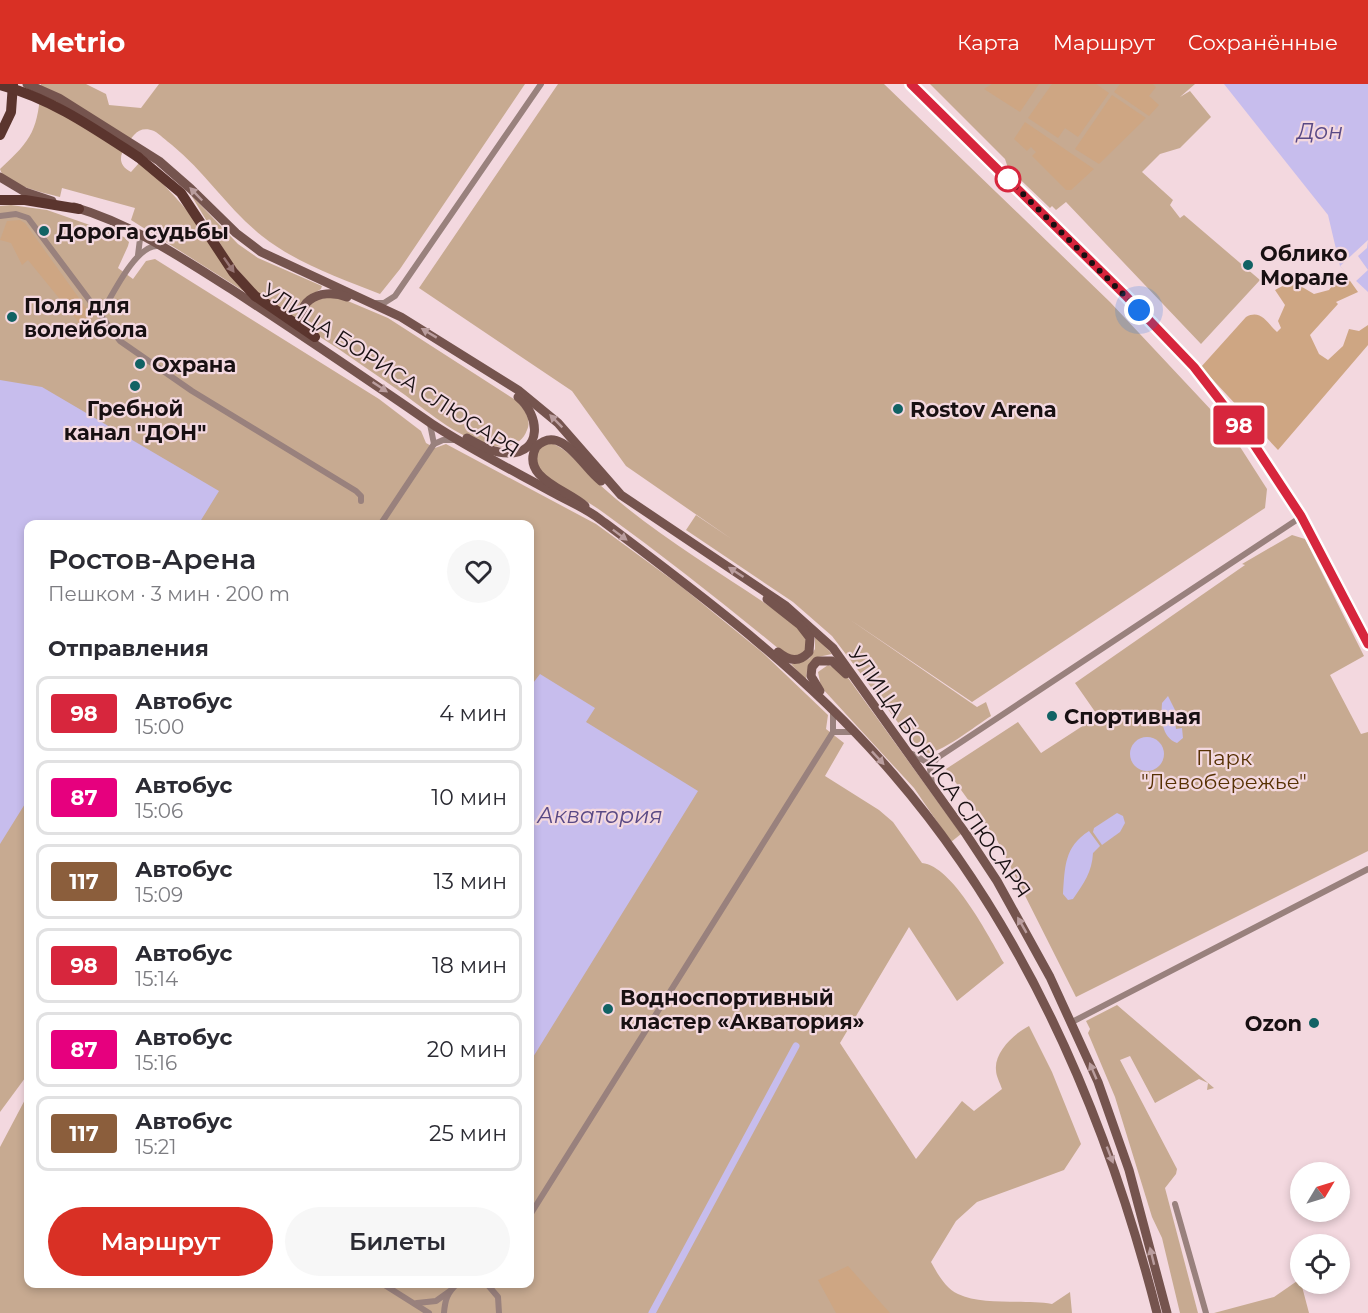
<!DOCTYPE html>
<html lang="ru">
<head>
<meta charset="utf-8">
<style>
	body { margin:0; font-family:Montserrat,sans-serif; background:#f7f7f7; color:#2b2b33; height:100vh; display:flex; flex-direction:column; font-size:22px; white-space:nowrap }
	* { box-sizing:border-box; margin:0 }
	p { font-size:20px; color:#7c7c81 }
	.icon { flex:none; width:33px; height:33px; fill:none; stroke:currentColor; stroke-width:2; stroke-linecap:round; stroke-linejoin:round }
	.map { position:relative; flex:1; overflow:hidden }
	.drawer { position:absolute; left:24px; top:436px; width:510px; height:768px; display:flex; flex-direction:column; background:#fff; border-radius:12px; box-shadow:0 3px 9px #0003 }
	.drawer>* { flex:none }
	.badge { padding:0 12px; border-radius:4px; font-size:21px; line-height:39px }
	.needle { width:39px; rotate:52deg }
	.buttons { position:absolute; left:1290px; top:1078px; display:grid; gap:12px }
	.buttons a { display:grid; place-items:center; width:60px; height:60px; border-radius:50%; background:#fff; box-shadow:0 3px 9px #0003; font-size:30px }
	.you { position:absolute; width:30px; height:30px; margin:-15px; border:4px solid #fff; border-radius:50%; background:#1a73e8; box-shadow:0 0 0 9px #1a73e833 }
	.map>.badge { position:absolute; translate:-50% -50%; box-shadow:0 0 0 3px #fff }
	h2 { padding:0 24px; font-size:22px; line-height:54px }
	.round { display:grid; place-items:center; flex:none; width:63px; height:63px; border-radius:32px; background:#f7f7f7 }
	.head { display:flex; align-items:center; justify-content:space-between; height:102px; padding:0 24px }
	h1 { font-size:28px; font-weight:600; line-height:45px }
	.action { display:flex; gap:12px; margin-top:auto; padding:12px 24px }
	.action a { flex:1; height:69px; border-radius:36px; background:#d93025; color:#fff; font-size:24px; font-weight:600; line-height:69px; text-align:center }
	.action a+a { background:#f7f7f7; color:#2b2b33 }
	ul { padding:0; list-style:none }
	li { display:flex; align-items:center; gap:18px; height:75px; margin:0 12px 9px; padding:0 12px; border:3px solid #e1e1e2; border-radius:12px }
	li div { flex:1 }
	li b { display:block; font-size:22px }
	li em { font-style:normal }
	li .badge { min-width:66px; font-weight:700; text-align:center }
	header { display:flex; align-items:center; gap:36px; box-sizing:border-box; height:84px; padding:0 30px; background:#d93025; color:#fff }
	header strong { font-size:28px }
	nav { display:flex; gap:33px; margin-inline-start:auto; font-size:21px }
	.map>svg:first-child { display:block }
</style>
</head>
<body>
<header>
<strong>Metrio</strong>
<nav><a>Карта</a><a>Маршрут</a><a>Сохранённые</a></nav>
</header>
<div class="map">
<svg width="1368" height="1229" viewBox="0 0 1368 1229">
	<rect width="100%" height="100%" fill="#f3d8df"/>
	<!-- green -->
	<g fill="#c7aa91">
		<path d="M 41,0 L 86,0 L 106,10 L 109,21 L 141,24 L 159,0 L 525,0 L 400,185 L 380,210 C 340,194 296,179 262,152 C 230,127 205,88 172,61 C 166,57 160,50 154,47 C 146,44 139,45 134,51 C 124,63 112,78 131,88 L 139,79 C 185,115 212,160 245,208 L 131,136 L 135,124 L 62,104 L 60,113 C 45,109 4,101 0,85 C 33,55 38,45 41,0 Z"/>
		<path d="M 558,0 L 884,0 L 1110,218 L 1228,344 L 1267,405 L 1265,424 L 972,618 L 849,535 L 977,623 L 986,618 L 991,632 C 975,642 940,671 922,670 L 832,552 L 793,518 L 686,446 L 696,431 L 733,456 L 626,382 L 572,307 L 419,204 Z"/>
		<path d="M 930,0 L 1195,0 L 1180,13 L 1190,7 L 1211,33 L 1180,64 L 1160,70 L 1142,88 L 1173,116 L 1170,121 L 1180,134 L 1184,131 L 1260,196 L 1201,260 L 1066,118 L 1056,126 L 1052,122 L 1050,124 L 1008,84 L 1005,75 Z"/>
		<path d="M 191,111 L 238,160 L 258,174 L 322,202 L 321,205 L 305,215 L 301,240 L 256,207 L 232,179 Z"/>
		<path d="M 11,121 L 47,126 L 124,153 L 129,158 L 128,162 L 118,184 L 133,195 L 146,177 L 155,175 L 379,315 L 421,347 L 426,359 L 435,364 L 446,360 L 596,440 L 682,503 L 763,569 L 828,631 L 826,645 L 844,659 L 825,692 L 879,726 L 893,738 L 922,779 C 953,782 989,853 1004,879 L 957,917 L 909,843 L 840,959 L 916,1075 L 962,1017 L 974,1027 L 1002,1005 C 1000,999 996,992 996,986 C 994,968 1015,949 1029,942 L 1052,988 L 1081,1060 L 1064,1086 L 977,1118 L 956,1137 L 931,1178 C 937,1189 946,1205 958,1210 C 983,1222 1025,1215 1052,1220 L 1070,1208 L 1072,1229 L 0,1229 L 0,1063 L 28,1010 L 28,1200 L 530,1200 L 530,441 L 28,441 L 28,990 L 0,1028 L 0,122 Z"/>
		<path d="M 336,212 L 388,234 L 517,317 C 524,325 532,335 527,346 C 522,361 507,364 493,362 C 461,356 431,330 405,311 C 376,291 347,270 317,251 L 307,237 L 306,230 L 312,216 Z"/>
		<path d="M 548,358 C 571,365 582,386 600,401 C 656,452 724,490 785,533 C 797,544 808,549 807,566 L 800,573 L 785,570 C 726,521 666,474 604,429 C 583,413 554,403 536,383 L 536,367 Z"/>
		<path d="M 1292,451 L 1305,455 L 1364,572 L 1330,591 L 1361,650 L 1368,648 L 1368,767 L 1076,913 L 997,756 L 946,685 L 1018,638 L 1041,669 L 1098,632 L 1075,599 L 1245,481 L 1242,480 Z"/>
		<path d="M 815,552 L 832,570 L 818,573 L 807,587 L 806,596 L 791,580 L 809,575 L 815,565 Z"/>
		<path d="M 828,581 L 843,587 L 961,750 L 951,758 L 914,704 L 821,603 L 818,588 Z"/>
		<path d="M 1117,921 L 1214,1004 L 1207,1006 L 1208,999 L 1199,995 L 1155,1019 L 1130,972 L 1120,976 L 1177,1085 L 1176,1090 L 1165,1104 L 1198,1229 L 1180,1229 L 1162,1154 L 1152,1133 L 1115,1013 L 1088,949 L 1090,945 L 1086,937 Z"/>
		<path d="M 1300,1195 L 1309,1229 L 1214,1229 L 1274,1213 Z"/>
	</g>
	<!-- forest -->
	<g fill="#cea683">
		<path d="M 992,0 L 1039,0 L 1020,28 L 984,5 Z"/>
		<path d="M 1052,0 L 1096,0 L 1109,9 L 1078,53 L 1065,44 L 1058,54 L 1028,34 Z"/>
		<path d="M 1120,0 L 1153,0 L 1156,3 L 1149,12 L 1159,21 L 1149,32 L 1114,8 Z"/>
		<path d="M 1112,11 L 1146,34 L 1099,80 L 1075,65 Z"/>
		<path d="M 1025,38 L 1094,85 L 1071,106 L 1066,106 L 1032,72 L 1036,68 L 1031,63 L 1027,67 L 1014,55 Z"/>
		<path d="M 20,136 L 25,139 L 89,228 L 91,234 L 85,246 L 28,176 L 22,181 L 11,159 L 0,156 L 7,137 Z"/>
		<path d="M 1340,191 L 1348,194 L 1358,208 L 1336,218 L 1338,220 L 1310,251 L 1319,270 L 1328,276 L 1343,262 L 1349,245 L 1359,247 L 1368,241 L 1368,261 L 1278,366 L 1201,283 L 1246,233 C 1261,225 1267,239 1277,248 L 1281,244 L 1278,237 L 1285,221 L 1275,206 L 1292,197 L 1314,210 L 1329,206 Z"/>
		<path d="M 848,1182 L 890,1229 L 836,1229 L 818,1196 Z"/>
	</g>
	<!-- water -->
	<g fill="#c7bded">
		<path d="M 1224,0 L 1368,0 L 1368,208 L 1340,182 L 1328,131 Z"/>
		<path d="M 0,296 L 42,303 L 219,407 L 198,441 L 28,441 L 28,715 L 0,760 Z"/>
		<path d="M 540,590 L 595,624 L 586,638 L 698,707 L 530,978 L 530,603 Z"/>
		<path d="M 1168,612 L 1180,636 L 1175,638 L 1176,645 L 1182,644 L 1183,654 L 1177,659 C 1161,653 1161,633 1162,619 Z"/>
		<circle cx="1147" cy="670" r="17"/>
		<path d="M 1117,729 L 1123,732 L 1125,739 L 1120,748 L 1102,761 L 1093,748 L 1094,744 Z"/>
		<path d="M 1089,747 L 1100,762 L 1093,769 C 1092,788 1084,799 1073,815 L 1068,816 L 1063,810 C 1065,783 1064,763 1089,747 Z"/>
	</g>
	<!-- pier -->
	<path fill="#f3d8df" d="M 1368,156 L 1367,164 L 1358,172 L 1368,186 L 1355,198 L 1340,182 Z"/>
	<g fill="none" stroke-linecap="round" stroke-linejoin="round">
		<!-- canal -->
		<path stroke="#c7bded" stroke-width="7" d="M 652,1229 L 796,962"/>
		<!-- street -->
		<g stroke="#99817d" stroke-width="6">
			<path d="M 0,132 L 16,130 L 28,134 L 120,257 L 192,307 L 356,407 L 361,412 L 361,417"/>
			<path d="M 136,149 L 140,155 L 138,171"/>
			<path d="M 376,219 L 384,219 L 395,212 L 541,0"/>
			<path d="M 101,230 C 112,212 136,160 158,162"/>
			<path d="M 430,340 L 434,360"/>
			<path d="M 380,441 L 434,360 L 443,356 L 455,356"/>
			<path d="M 833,648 L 852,648"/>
			<path d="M 912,670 L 925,677 L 937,674 L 1301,433"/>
			<path d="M 932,700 L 930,685 L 937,674"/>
			<path d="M 1072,938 L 1368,785"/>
			<path d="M 1175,1120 L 1206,1229"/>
			<path d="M 530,1131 L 833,648 L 833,629"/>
			<path d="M 383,1200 L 429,1229"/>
			<path d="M 487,1200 L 498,1213 L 499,1229"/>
			<path d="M 417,1219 L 436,1217 L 450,1207"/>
			<path d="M 444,1229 C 445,1216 447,1209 457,1200"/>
		</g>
		<!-- secondary -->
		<g stroke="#75544e" stroke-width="9">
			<path d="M 27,0 L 59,14 L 159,77 L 191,105 L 236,149 L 261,168 L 401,233 L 518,306 L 558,339 L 621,411 L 786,522 L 833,564 L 966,750 L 997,797 L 1050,893 L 1098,998 L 1129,1086 L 1167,1229"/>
			<path d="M 911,0 L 1125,211 L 1194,283 L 1253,359 L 1288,411 L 1368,560"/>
			<path d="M 0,93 L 25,108 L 52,117"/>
			<path d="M 74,123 C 132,140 180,173 231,205 C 299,249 365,294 432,340 C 470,365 512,386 552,408 C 568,417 586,424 601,436 C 705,514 807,590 893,690 C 1026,844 1107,1034 1157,1229"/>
			<path d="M 310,248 C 287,220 320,202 347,213"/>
			<path d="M 467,354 C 480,361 493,369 508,369 C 543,369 540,331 518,313"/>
			<path d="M 585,422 C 568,406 520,394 536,363 C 561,338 583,384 601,397"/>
			<path d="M 767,515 L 800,541 L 810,554 L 809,568 C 799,579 789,577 778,568"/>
			<path d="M 820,607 L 811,592 L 812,583 L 817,577 L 832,577 L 846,590"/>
		</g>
		<!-- primary -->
		<g stroke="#5b352e" stroke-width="10">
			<path d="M 0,51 L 11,28 L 13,0"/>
			<path d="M 138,73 L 181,109 L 233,188 L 255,212 L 315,253"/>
			<path d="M 0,116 L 25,116 L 79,125"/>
		</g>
		<!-- primary-bridge -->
		<path stroke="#5b352e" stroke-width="10" d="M 0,1 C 51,14 95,45 138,73"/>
	</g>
	<!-- one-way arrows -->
	<defs><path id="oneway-solid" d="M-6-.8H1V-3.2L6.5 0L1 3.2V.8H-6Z" transform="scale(1.5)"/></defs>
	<g fill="#ba9d9e">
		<use href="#oneway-solid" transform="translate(196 110) rotate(-134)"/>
		<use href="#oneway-solid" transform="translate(429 249) rotate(-149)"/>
		<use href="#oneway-solid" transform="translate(380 303) rotate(34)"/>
		<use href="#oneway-solid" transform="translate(556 337) rotate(-135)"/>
		<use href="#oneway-solid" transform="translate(620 451) rotate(37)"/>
		<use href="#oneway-solid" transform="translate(736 488) rotate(-147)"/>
		<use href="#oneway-solid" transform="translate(878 674) rotate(47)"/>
		<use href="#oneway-solid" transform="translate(1022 841) rotate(-120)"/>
		<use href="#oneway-solid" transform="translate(1093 987) rotate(-113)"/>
		<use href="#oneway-solid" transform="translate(1110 1071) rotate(69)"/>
		<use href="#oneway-solid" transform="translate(1152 1172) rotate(-104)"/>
	</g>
	<use fill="#987675" href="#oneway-solid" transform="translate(229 181) rotate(55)"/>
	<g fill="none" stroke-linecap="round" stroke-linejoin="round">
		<!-- line casing -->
		<g stroke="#fff" stroke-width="14">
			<path id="line" d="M 911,0 L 1125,211 L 1194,283 L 1253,359 L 1301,432 L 1368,560"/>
		</g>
		<!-- line -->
		<use href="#line" stroke="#d7263d" stroke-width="9"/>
		<!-- walk -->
		<path stroke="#181012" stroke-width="6" stroke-dasharray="0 10.8" d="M 1008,95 L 1139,226"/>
	</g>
	<!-- markers -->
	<circle fill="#fff" stroke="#d7263d" stroke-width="3" cx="1008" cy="95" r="12"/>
	<g fill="#116264" stroke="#f3d8df" stroke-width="2">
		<circle cx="44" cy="147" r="6"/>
		<circle cx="1248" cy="181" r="6"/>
		<circle cx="12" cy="233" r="6"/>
		<circle cx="140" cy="280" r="6"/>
		<circle cx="135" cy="302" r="6"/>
		<circle cx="898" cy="325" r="6"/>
		<circle cx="1052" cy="632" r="6"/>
		<circle cx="608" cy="925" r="6"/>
		<circle cx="1314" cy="939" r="6"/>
	</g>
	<g text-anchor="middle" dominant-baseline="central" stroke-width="4.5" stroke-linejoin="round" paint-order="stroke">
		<!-- poi labels -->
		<g font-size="21" font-weight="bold" fill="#181012" stroke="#f3d8df" text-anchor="start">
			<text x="56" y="147">Дорога судьбы</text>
			<text x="1260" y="169">Облико<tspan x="1260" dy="24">Морале</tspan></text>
			<text x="24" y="221">Поля для<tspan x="24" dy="24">волейбола</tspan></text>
			<text x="152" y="280">Охрана</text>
			<text x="135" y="324" text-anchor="middle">Гребной<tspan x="135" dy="24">канал "ДОН"</tspan></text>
			<text x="910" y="325">Rostov Arena</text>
			<text x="1064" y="632">Спортивная</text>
			<text x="620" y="913">Водноспортивный<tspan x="620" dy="24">кластер «Акватория»</tspan></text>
			<text x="1302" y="939" text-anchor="end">Ozon</text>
		</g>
		<!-- street labels -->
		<g font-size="21" fill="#181012" stroke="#f3d8df">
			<text transform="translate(391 286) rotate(33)">УЛИЦА БОРИСА СЛЮСАРЯ</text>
			<text transform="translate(940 688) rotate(55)">УЛИЦА БОРИСА СЛЮСАРЯ</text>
		</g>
		<!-- park labels -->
		<g font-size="21" fill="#573104" stroke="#f3d8df">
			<text x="1224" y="673">Парк<tspan x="1224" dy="24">"Левобережье"</tspan></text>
		</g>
		<!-- water labels -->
		<g font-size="22" font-style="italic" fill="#594985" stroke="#f3d8df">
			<text x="1320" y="47">Дон</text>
			<text x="600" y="731">Акватория</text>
		</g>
	</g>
</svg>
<div class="buttons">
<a><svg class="needle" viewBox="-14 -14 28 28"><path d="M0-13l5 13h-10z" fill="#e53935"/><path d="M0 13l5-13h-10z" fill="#7c7c81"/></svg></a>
<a><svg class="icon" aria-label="locate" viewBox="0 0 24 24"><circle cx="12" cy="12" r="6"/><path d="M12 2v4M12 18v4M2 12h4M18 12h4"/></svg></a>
</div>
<div class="you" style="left:1139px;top:226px"></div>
<b class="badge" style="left:1239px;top:341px;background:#d7263d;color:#fff">98</b>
<section class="drawer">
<div class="head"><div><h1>Ростов-Арена</h1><p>Пешком · 3 мин · 200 m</p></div><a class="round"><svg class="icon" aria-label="heart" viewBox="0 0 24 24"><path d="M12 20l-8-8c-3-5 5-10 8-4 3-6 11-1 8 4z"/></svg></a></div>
<h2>Отправления</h2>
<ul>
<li><span class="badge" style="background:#d7263d;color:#fff">98</span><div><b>Автобус</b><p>15:00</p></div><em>4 мин</em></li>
<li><span class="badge" style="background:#e6007e;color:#fff">87</span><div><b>Автобус</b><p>15:06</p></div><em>10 мин</em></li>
<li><span class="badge" style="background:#8b5e3c;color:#fff">117</span><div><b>Автобус</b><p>15:09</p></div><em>13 мин</em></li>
<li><span class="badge" style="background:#d7263d;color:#fff">98</span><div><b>Автобус</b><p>15:14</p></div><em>18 мин</em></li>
<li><span class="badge" style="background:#e6007e;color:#fff">87</span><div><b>Автобус</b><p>15:16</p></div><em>20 мин</em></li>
<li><span class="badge" style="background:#8b5e3c;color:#fff">117</span><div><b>Автобус</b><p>15:21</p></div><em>25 мин</em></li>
</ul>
<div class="action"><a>Маршрут</a><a>Билеты</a></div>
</section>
</div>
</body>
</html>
